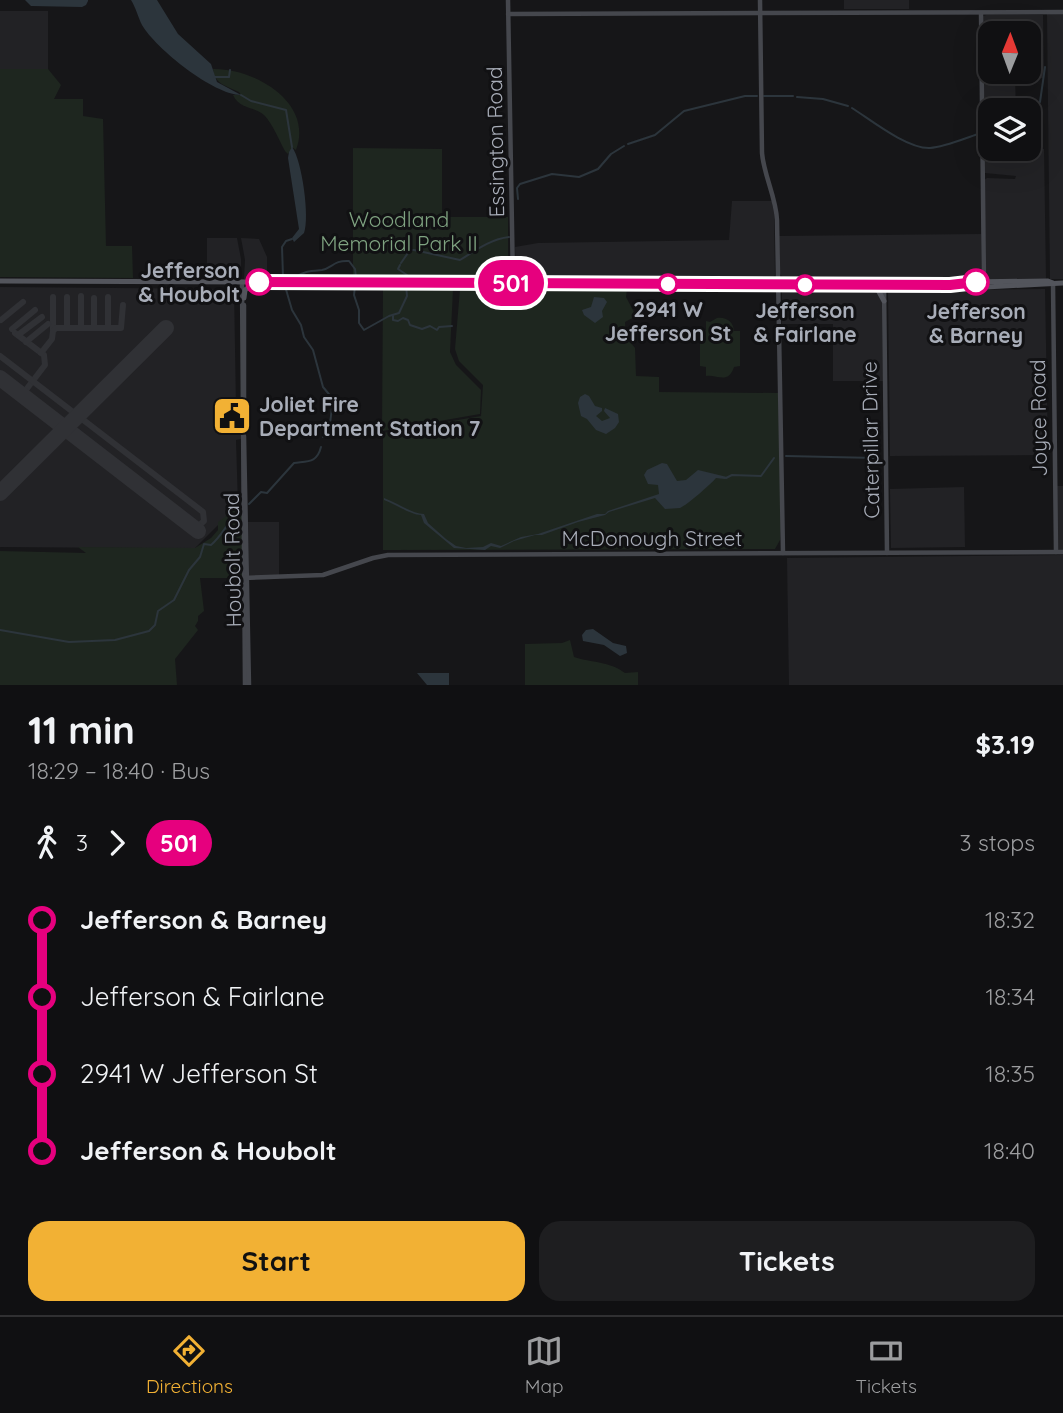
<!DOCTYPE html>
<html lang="en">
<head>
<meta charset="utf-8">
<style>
	body { margin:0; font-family:Quicksand,sans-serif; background:#1e1e20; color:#f1f3f6; height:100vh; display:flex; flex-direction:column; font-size:26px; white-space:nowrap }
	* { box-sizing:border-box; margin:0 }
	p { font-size:23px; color:#9c9d9f }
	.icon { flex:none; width:38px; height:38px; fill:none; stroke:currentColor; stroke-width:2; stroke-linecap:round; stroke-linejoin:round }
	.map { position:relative; height:685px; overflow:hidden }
	.drawer { display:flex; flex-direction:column; background:#101012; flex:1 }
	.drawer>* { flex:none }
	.badge { padding:0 14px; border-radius:23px; font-size:24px; line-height:46px }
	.needle { width:46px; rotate:1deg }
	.fabs { position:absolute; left:978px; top:21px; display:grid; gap:14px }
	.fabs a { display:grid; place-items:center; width:63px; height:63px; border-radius:14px; background:#101012; box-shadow:0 7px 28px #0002,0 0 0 2px #303032; font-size:35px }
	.map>.badge { position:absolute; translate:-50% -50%; box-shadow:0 0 0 4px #fff }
	.legs { display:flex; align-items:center; gap:10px; height:77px; padding:0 28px; font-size:23px }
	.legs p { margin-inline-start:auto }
	.head { display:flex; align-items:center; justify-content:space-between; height:119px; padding:0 28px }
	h1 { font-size:38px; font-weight:800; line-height:52px }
	.action { display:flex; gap:14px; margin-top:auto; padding:14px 28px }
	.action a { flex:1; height:80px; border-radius:21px; background:#f2b134; color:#111; font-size:28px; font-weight:800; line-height:80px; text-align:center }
	.action a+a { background:#1e1e20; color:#f1f3f6 }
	ul { padding:0 28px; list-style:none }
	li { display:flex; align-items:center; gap:24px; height:77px; font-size:26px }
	li i { display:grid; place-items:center; width:10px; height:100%; margin:0 9px; background:currentColor }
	li i::after { content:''; width:18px; height:18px; margin:-9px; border:5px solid; border-radius:50%; background:#101012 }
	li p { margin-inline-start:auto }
	li:first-child i { background:linear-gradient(#0000 50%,currentColor 0) }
	li:last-child i { background:linear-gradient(currentColor 50%,#0000 0) }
	.tab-bar { display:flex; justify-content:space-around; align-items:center; height:98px; border-top:2px solid #303032; background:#101012; font-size:19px; color:#9c9d9f }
	.tab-bar a { display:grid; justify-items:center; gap:4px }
	.tab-bar .on { color:#f2b134 }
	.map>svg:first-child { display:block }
</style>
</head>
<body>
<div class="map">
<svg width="1063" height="685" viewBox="0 0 1063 685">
	<rect width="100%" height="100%" fill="#161618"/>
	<!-- built -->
	<g fill="#222225" fill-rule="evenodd">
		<rect x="844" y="0" width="65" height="9"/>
		<rect x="0" y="11" width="48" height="58"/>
		<path d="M 1047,14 L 1063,14 L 1063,279 L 1050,279 Z"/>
		<path d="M 986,15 L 1043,15 L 1044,78 L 1015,78 L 1016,110 L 990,110 L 990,149 L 1044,149 L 1046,279 L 988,281 L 986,279 L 984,180 L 987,178 L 1015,179 L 1016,176 L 985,173 L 983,16 ZM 990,33 L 1029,33 L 1029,72 L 990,72 Z"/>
		<path d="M 732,201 L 772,201 L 774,213 L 775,275 L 771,280 L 543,280 L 516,277 L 515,247 L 538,243 L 729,240 Z"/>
		<path d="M 981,234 L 981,281 L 786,281 L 780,274 L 779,236 Z"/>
		<path d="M 207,238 L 237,238 L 241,259 L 241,280 L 207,280 Z"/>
		<path d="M 241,238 L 259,239 L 267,257 L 267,279 L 244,279 L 245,260 Z"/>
		<path d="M 0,287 L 234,289 L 236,407 L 241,407 L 241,439 L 236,440 L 238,505 L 195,548 L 189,565 L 143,548 L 0,547 Z"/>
		<path d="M 782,287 L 882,288 L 883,381 L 833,381 L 833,324 L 782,324 Z"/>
		<path d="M 1045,289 L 1048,455 L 890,456 L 888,291 Z"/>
		<path d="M 1057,486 L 1063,486 L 1063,550 L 1056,550 Z"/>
		<path d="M 964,487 L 965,547 L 891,548 L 890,489 Z"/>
		<path d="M 248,522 L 279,522 L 279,579 L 249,580 Z"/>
		<path d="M 1063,555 L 1063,685 L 789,685 L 787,558 Z"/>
	</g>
	<!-- green -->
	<g fill="#1e261f">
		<path d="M 0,69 L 48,69 L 61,85 L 54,99 L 83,99 L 83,116 L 103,119 L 106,246 L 132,246 L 133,278 L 0,277 Z"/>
		<path d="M 213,69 C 254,68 314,102 296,150 L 293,148 L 288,154 L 285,151 C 280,142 272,123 265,116 C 255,106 240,110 233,95 L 241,95 L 239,92 C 227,86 214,84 213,69 Z"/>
		<path d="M 353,148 L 442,149 L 442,217 L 508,217 L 508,279 L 353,279 Z"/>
		<path d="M 383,289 L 453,289 L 450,352 L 456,365 L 481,390 L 480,414 L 382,431 Z"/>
		<path d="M 460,289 L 627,289 L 626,297 L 636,316 L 625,322 L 626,337 L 635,348 L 636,376 L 659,377 L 659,392 L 779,393 L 781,528 L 780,540 L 775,549 L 383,550 L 383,433 L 481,416 L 483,385 L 459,361 L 455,349 Z"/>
		<path d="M 717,318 C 727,317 733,322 734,331 L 740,331 L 740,366 L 734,367 C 728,385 717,374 706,376 L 706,367 L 700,366 L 700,331 L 706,330 L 706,321 L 710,322 Z"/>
		<path d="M 237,506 L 242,509 L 243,573 L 240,578 L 200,578 L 204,611 L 198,616 L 198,621 L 195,626 L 198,630 L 175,659 L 177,685 L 0,685 L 0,551 L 86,553 L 78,547 L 195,548 L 211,538 L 218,530 L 218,522 L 225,517 L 231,509 L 235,509 Z"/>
		<path d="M 570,640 L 574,657 C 592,663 609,661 625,673 L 638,672 L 638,685 L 525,685 L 525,644 L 562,643 Z"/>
	</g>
	<!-- water -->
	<g fill="#2c353c">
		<path d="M 25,0 L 88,0 L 88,1 L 86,5 L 82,7 L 31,6 Z"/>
		<path d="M 131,0 L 157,0 L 178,34 L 211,64 L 217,82 L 241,95 C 214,95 156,49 142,25 C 138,17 136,8 131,0 Z"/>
		<path d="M 292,147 C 302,160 310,218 304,233 L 294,242 L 292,238 L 299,229 L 288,158 L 289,152 Z"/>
		<path d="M 594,297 L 604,298 L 607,302 L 602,311 L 603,317 L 595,323 L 584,315 L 582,310 L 591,307 Z"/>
		<path d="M 585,394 L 589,396 L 595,406 L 602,408 L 602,411 L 596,416 L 602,421 L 610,418 L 604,411 L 605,408 L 618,414 L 619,422 L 615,428 L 606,434 L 596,430 L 587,419 L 581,416 L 578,403 L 580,397 Z"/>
		<path d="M 662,463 L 667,464 L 677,481 L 686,480 L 698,470 L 727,477 L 725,479 L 716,478 C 711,484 687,505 680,508 L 665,509 L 655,498 L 609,512 L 605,515 L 578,522 L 542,535 L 535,535 L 514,541 L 500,548 L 491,546 L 485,550 L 454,548 L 424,523 L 421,515 C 411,515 395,504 384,500 L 384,498 C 398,503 412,514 424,514 L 428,523 L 446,539 L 456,546 L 466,548 L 483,547 L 491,543 L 501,546 L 521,537 L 538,534 L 597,514 L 605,514 L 608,511 L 659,494 L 658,485 L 648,484 L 644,475 L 647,470 Z"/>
		<path d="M 593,629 L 613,643 L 626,646 L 627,653 L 620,656 L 604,645 L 583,641 L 582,635 L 586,630 Z"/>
		<path d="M 417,673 L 449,673 L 449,685 L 427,685 Z"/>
	</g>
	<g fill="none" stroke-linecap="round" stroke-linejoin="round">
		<!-- stream -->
		<g stroke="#2c353c" stroke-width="2">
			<path d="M 214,77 L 229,77 L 230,70"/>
			<path d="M 241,95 L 251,101 L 286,110 L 292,147"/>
			<path d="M 764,96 L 793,96"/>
			<path d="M 797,97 L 823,99 L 848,106"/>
			<path d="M 852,108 C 871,120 907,149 930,148 C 945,147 963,139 978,134"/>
			<path d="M 1010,110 C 1020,104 1031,109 1040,102 L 1045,67"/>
			<path d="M 985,129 L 990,125"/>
			<path d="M 628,144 L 655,135 L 684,111 L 745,96 L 757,96"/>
			<path d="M 518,199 L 517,188 L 520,184 L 552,174 L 579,177 L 598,169 L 611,154 L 624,146"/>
			<path d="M 401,263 L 410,250 L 414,250 L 460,260 C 476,250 491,239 509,237"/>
			<path d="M 400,265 L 398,269 L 407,275 L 407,278"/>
			<path d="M 283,276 L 282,247 L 286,241 L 292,239"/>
			<path d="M 294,278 C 304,271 310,271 322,270 C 332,268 334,260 349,261 L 355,269 L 356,277"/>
			<path d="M 285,286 L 292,310 L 301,325 L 304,337 L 313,350 L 323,387 L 333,399 L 330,424 L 323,437"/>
			<path d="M 355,286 L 354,295 L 359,310 L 359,323 L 364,330 L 389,316 L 399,313 L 407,296 L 406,285"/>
			<path d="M 393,316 L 393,320 L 398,321 L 403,318 L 408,320 L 410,325 L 422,329 L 430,326 L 437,330 L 439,327 L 452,326"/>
			<path d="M 786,456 L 876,458"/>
			<path d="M 726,478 L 732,475 L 761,476 L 774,458"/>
			<path d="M 249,504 L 261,492 L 267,493 L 294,463 C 308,461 317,463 321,447"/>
			<path d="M 0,630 L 69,642 L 115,640 L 149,631 L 155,625 L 158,611 L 174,600 L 189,570 L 200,557 L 204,544 L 211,545 C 223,535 228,520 241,510"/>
		</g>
		<!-- taxiway -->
		<g stroke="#303135" stroke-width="6">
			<path d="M 1,320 L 23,302"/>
			<path d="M 67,328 L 67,297"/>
			<path d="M 81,328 L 81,296"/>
			<path d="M 94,328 L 94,298"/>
			<path d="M 108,328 L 108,297"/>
			<path d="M 12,329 L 35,310"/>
			<path d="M 53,330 L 53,297"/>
			<path d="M 15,333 L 44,355 L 45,365 L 22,395"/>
			<path d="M 18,335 L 42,317"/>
			<path d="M 26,342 L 48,324"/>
			<path d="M 41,353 L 52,339 L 53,331 L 56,328 L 121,328 L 123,305"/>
			<path d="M 0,356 L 203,512 L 204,521 L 195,529"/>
		</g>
		<!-- runway -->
		<g stroke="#303135" stroke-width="16">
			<path d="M 0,378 L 198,531"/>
			<path d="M 0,493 L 166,328"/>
		</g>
		<!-- secondary -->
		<g stroke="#45474d" stroke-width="4.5">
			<path d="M 508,0 L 513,283"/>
			<path d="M 760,0 L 762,153 C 764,176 776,197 777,220 L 783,553"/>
			<path d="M 981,13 L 984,285"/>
			<path d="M 508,14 L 1063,12"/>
			<path d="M 242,282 L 245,685"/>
			<path d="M 1053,283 L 1056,552"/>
			<path d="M 884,285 L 887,553"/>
			<path d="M 244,411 L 244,305"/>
			<path d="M 244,436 L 249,685"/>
			<path d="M 244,578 L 323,575 L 373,558 L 388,555 L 1063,552"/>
		</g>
		<!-- primary -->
		<g stroke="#53555c" stroke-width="5">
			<path d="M 0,281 L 963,285 L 967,288 L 1063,283"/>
			<path d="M 963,285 L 967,282 L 1048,281 L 1053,283"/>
			<path d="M 868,286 L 878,290 L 884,301"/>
			<path d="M 244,298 L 245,290 L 253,284"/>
		</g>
	</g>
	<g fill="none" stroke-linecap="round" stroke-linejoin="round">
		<!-- line-1 casing -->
		<g stroke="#fff" stroke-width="16">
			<path id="line-1" d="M 259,282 L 950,285 L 976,282"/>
		</g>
		<!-- line-1 -->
		<use href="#line-1" stroke="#e6007e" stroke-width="10"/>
	</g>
	<!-- icons -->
	<defs>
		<g id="civic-square" transform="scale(2.0125)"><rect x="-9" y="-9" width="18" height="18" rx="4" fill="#f2b134" stroke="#111113"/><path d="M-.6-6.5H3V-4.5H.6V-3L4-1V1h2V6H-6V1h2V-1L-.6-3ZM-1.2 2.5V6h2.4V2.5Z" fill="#111"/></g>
	</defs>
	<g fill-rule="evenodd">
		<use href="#civic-square" x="232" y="416"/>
	</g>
	<!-- markers -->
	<g fill="#fff" stroke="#e6007e" stroke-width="3.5">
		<circle cx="259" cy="282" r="12"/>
		<circle cx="976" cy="282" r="12"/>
		<circle cx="668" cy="284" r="9"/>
		<circle cx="805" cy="285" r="9"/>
	</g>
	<g text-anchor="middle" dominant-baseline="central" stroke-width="6" stroke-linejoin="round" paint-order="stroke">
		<!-- street labels -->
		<g font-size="21" fill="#a8adb8" stroke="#111113">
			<text transform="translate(495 142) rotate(-91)">Essington Road</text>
			<text transform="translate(1038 418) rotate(-91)">Joyce Road</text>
			<text transform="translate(870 440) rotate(-91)">Caterpillar Drive</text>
			<text x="652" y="538">McDonough Street</text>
			<text transform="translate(232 560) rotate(-91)">Houbolt Road</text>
		</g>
		<!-- park labels -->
		<g font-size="21" fill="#7fa381" stroke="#111113">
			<text x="399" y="219">Woodland<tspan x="399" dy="24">Memorial Park II</tspan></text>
		</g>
		<!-- stop labels -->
		<g font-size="21" font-weight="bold" fill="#a8adb8" stroke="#111113">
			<text x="240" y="270" text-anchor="end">Jefferson<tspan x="240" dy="24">&amp; Houbolt</tspan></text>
			<text x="668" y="309">2941 W<tspan x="668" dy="24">Jefferson St</tspan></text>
			<text x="805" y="310">Jefferson<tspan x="805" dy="24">&amp; Fairlane</tspan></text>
			<text x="976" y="311">Jefferson<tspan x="976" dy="24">&amp; Barney</tspan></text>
		</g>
		<!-- poi labels -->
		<g font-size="21" font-weight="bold" fill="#a8adb8" stroke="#111113" text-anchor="start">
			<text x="259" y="404">Joliet Fire<tspan x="259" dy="24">Department Station 7</tspan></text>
		</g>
	</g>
</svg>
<div class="fabs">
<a><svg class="needle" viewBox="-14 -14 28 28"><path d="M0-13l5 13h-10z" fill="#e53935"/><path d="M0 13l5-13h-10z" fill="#9c9d9f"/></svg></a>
<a><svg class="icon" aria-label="layers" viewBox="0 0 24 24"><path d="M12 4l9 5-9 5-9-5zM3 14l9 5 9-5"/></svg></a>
</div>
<b class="badge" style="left:511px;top:283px;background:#e6007e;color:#fff">501</b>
</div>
<section class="drawer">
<div class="head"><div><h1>11 min</h1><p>18:29 – 18:40 · Bus</p></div><b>$3.19</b></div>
<div class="legs"><svg class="icon" aria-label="walk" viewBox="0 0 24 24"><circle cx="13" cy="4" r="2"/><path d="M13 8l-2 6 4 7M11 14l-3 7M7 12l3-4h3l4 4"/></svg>3<svg class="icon" aria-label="forward" viewBox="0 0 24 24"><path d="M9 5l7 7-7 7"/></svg><b class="badge" style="background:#e6007e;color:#fff">501</b><p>3 stops</p></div>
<ul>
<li><i style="color:#e6007e"></i><b>Jefferson &amp; Barney</b><p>18:32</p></li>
<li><i style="color:#e6007e"></i><span>Jefferson &amp; Fairlane</span><p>18:34</p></li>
<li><i style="color:#e6007e"></i><span>2941 W Jefferson St</span><p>18:35</p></li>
<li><i style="color:#e6007e"></i><b>Jefferson &amp; Houbolt</b><p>18:40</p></li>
</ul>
<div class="action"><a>Start</a><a>Tickets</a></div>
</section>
<nav class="tab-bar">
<a class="on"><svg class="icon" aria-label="directions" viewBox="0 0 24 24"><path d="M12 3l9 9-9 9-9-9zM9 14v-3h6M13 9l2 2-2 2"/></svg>Directions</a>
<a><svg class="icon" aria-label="map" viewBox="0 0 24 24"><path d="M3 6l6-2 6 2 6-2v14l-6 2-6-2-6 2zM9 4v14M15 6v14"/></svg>Map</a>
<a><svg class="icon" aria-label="tickets" viewBox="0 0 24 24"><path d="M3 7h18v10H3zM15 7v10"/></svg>Tickets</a>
</nav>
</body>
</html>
